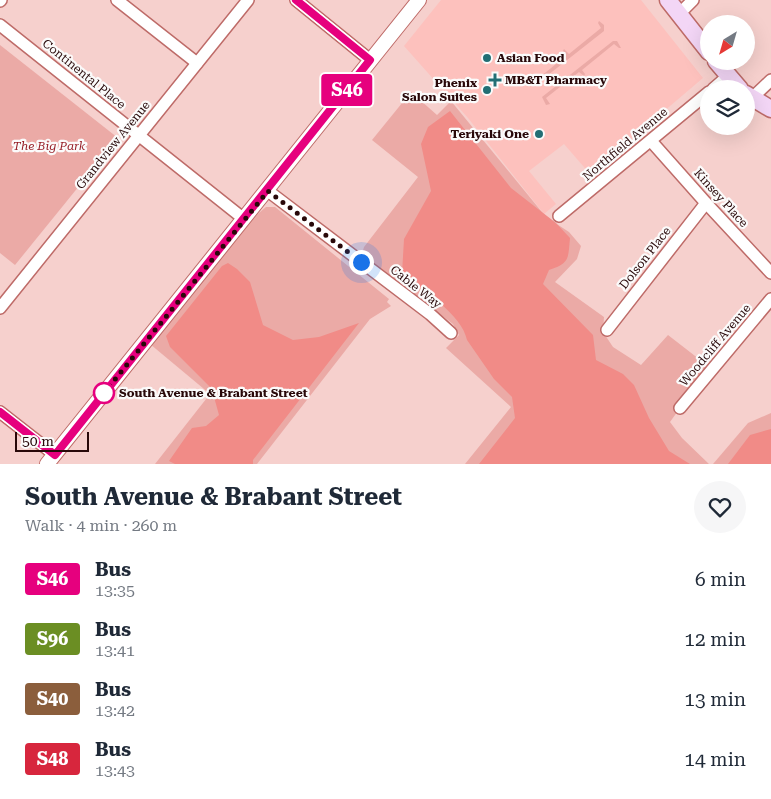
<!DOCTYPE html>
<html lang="en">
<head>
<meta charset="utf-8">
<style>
	body { margin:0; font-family:"Roboto Serif",serif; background:#f6f6f7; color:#1f2937; height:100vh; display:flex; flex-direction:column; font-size:19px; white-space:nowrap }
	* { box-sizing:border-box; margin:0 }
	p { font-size:16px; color:#747a83 }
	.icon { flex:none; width:28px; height:28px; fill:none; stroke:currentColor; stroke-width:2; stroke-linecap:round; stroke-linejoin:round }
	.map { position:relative; height:464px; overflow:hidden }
	.panel { display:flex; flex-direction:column; background:#fff; flex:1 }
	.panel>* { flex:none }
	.badge { padding:0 10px; border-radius:4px; font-size:18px; line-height:32px }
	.needle { width:32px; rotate:217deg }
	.buttons { position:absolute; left:700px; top:15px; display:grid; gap:10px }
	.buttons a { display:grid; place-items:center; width:55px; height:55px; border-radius:50%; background:#fff; box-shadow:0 5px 20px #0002; font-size:25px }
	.scale { position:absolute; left:15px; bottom:12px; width:74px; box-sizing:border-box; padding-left:5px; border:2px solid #280809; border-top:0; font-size:14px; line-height:18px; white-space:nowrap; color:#280809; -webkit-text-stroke:4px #fbfbfb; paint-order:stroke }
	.you { position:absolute; width:25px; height:25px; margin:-12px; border:4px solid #fff; border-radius:50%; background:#1a73e8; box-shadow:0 0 0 8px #1a73e833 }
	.map>.badge { position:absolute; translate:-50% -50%; box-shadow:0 0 0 2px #fff }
	.round { display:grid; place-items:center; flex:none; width:52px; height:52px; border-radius:26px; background:#f6f6f7 }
	.headline { display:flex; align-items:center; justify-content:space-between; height:85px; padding:0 25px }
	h1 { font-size:24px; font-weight:700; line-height:38px }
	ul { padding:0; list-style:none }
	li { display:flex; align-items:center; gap:15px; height:60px; padding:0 25px }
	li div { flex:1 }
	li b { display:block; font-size:19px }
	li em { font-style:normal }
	li .badge { min-width:55px; font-weight:700; text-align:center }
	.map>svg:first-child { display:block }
</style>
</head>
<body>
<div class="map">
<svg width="771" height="464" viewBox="0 0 771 464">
	<rect width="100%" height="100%" fill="#f6d0cd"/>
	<!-- built -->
	<path fill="#fdc1bd" d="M 441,0 L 641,0 L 703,78 L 590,174 L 564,144 L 529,171 L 556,204 L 544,214 L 468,118 L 404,46 Z"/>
	<!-- green -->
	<g fill="#ebaaa6">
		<path d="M 599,21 L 604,25 L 604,31 L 534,86 L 531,86 L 526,80 L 527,78 L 533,83 L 535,81 L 566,56 L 563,51 L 564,49 L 569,54 L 601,28 L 598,23 Z"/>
		<path d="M 613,41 L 617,41 L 621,48 L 619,48 L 614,44 L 582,70 L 585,74 L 584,76 L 579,72 L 546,98 L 550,104 L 546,105 L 542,97 Z"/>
		<path d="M 0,45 L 118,138 L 15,265 L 0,253 Z"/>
		<path d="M 411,92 L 437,115 L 451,101 L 546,217 L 569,232 L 581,246 L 577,259 L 555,282 L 604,317 L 603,332 L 613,347 L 641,365 L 668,335 L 708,366 L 705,373 L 670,422 L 682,438 L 709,464 L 465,464 L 511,407 L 446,348 L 459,335 L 453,324 L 362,254 L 364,247 L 418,177 L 372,140 Z"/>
		<path d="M 266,207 L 275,207 L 389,299 L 387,302 L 391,306 L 370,319 L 257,464 L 155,464 L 210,394 L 150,344 L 248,222 Z"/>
		<path d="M 771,413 L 771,464 L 713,464 L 748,423 Z"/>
	</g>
	<!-- forest -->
	<g fill="#f18b87">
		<path d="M 450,111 L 511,188 L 556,223 L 570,238 C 568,259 570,263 549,270 L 543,284 L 593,335 L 596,360 L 623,374 L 634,385 L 649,418 L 669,451 L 690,464 L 479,464 L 515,418 L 512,397 L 494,379 L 467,340 C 462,314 422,290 402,274 L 404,239 L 431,191 L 421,144 L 428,127 Z"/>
		<path d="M 228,263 L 237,269 L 250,282 L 263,325 L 293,340 L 319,337 L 359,323 L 253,460 L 253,464 L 175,464 L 169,461 L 192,428 L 206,426 L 219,415 L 214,397 L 215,392 L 170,347 L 166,336 L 222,266 Z"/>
		<path d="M 771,429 L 771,464 L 728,464 L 750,435 Z"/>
	</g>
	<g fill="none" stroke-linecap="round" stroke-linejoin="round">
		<!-- minor casing -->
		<g stroke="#be6b68" stroke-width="14">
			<g id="minor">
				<path d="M 117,0 L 197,63"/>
				<path d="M 296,0 L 370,60"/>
				<path d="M 0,1 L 1,0"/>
				<path d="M 679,14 L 693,0"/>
				<path d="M 0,25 L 244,219"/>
				<path d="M 713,89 L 728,76"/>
				<path d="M 752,98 L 771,80"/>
				<path d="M 651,141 L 706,203 L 771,273"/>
				<path d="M 268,191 L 430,314 L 451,333"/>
				<path d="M 559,216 L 709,92"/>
				<path d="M 0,308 L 248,0"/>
				<path d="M 607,330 L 706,203"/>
				<path d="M 680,408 L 771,299"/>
				<path d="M 0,412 L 55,455"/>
			</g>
		</g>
		<!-- tertiary casing -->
		<g stroke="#be6b68" stroke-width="16">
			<path id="tertiary" d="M 47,464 L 419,0"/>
		</g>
		<!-- secondary casing -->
		<g stroke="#be6b68" stroke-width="19">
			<g id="secondary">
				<path d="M 668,0 L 709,52"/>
				<path d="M 716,61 L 740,89"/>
				<path d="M 746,94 L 771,109"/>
			</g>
		</g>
		<!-- minor -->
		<use href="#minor" stroke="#fff" stroke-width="11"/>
		<!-- tertiary -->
		<use href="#tertiary" stroke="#fff" stroke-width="14"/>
		<!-- secondary -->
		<use href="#secondary" stroke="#f3d6f6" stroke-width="16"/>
	</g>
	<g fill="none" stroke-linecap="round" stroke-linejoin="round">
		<!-- line casing -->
		<g stroke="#fff" stroke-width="11">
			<path id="line" d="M 0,412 L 55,455 L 370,60 L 296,0"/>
		</g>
		<!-- line -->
		<use href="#line" stroke="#e6007e" stroke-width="8"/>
		<!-- walk -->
		<path stroke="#280809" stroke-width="5" stroke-dasharray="0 9" d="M 104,393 L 268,191 L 361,262"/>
	</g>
	<!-- markers -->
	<g fill="#236e74" stroke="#fbfbfb" stroke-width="2">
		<circle cx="487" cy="58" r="5"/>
		<path d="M492.5 72.5h5v5h5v5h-5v5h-5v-5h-5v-5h5z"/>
		<circle cx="487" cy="90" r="5"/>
		<circle cx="539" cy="134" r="5"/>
	</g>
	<circle fill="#fff" stroke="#e6007e" stroke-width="2.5" cx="104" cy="393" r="10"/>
	<g text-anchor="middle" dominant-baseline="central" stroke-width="4.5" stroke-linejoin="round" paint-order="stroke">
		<!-- poi labels -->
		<g font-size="12" font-weight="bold" fill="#280809" stroke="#fbfbfb" text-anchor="start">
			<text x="497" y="58">Asian Food</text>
			<text x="505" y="80">MB&amp;T Pharmacy</text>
			<text x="477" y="83" text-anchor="end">Phenix<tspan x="477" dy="14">Salon Suites</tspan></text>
			<text x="529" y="134" text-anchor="end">Teriyaki One</text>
		</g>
		<!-- street labels -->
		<g font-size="12" fill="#280809" stroke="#fbfbfb">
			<text transform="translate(84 74) rotate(39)">Continental Place</text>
			<text transform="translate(625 144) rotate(-40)">Northfield Avenue</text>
			<text transform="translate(113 145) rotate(-51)">Grandview Avenue</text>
			<text transform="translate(721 198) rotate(48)">Kinsey Place</text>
			<text transform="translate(645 258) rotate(-52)">Dolson Place</text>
			<text transform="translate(416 287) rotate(38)">Cable Way</text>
			<text transform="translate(715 345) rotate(-50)">Woodcliff Avenue</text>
		</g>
		<!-- park labels -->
		<g font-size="12" font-style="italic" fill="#971f27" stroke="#fbfbfb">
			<text x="49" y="146">The Big Park</text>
		</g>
		<!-- stop labels -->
		<g font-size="12" font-weight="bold" fill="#280809" stroke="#fbfbfb" text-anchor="start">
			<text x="119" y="393">South Avenue &amp; Brabant Street</text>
		</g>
	</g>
</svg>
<div class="buttons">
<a><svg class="needle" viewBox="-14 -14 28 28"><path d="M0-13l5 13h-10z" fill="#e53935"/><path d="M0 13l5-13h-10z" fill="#747a83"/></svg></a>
<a><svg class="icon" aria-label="layers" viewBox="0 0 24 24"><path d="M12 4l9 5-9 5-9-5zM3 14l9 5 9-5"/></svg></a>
</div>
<div class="scale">50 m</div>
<div class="you" style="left:361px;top:262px"></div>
<b class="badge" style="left:347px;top:90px;background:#e6007e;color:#fff">S46</b>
</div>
<section class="panel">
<div class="headline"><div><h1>South Avenue &amp; Brabant Street</h1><p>Walk · 4 min · 260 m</p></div><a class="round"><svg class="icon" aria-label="heart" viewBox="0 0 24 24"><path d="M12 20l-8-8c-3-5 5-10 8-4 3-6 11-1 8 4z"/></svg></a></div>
<ul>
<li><span class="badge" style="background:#e6007e;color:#fff">S46</span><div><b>Bus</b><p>13:35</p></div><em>6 min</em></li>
<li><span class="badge" style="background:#6b8e23;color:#fff">S96</span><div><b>Bus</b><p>13:41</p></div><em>12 min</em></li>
<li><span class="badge" style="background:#8b5e3c;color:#fff">S40</span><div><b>Bus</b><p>13:42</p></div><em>13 min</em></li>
<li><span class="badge" style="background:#d7263d;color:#fff">S48</span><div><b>Bus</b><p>13:43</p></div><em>14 min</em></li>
</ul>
</section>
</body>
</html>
